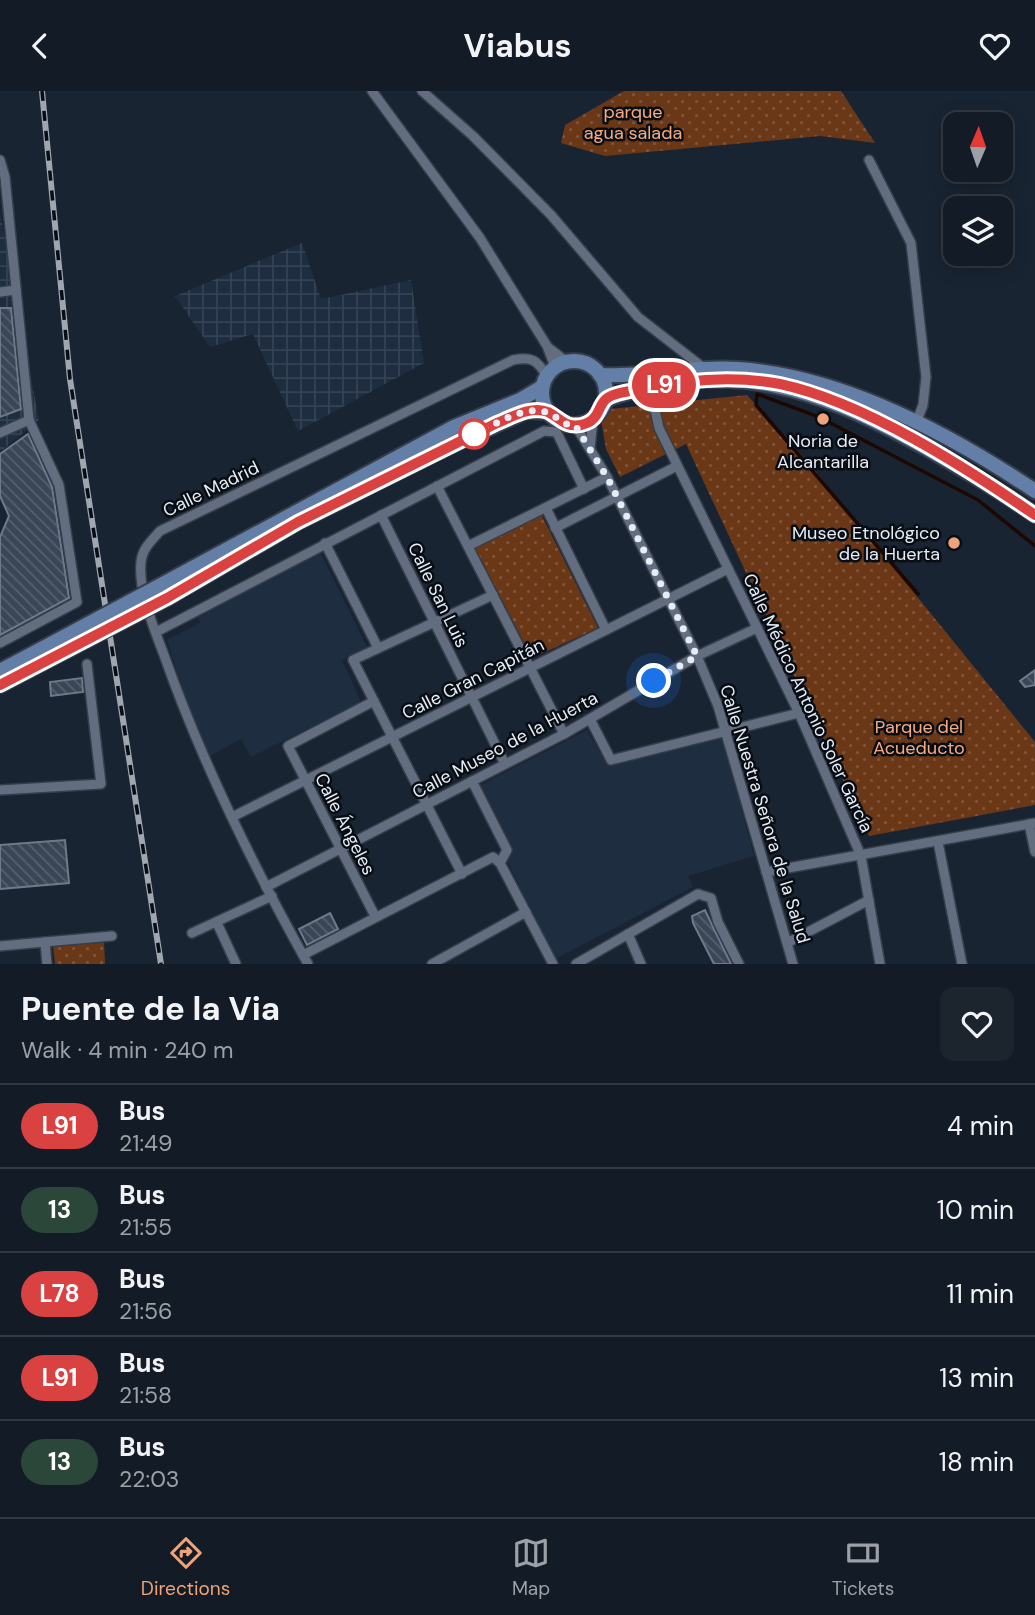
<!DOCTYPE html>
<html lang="en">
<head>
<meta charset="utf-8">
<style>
	body { margin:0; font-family:"DM Sans",sans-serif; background:#1c242e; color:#f1f3f6; height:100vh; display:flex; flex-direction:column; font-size:26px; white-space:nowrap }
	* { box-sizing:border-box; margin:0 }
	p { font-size:23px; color:#9da1a7 }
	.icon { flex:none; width:38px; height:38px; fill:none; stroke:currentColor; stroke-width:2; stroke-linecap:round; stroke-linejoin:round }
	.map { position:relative; height:873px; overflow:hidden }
	.details { display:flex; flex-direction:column; background:#131b26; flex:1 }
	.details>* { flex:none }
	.badge { padding:0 14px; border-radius:23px; font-size:24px; line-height:46px }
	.needle { width:46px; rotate:2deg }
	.tools { position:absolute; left:943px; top:21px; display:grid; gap:14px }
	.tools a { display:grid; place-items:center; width:70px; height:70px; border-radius:14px; background:#131b26; box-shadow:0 4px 18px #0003,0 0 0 2px #323943; font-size:35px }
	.you { position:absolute; width:35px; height:35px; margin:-18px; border:5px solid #fff; border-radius:50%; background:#1a73e8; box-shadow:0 0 0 10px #1a73e833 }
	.map>.badge { position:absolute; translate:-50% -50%; box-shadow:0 0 0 4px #fff }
	.round { display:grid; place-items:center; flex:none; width:74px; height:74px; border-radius:14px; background:#1c242e }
	.headline { display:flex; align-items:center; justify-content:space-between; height:119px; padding:0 21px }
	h1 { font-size:33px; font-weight:700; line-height:52px }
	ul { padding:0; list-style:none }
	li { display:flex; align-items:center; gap:21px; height:84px; padding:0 21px; border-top:2px solid #323943 }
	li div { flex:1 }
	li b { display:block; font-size:26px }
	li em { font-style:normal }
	li .badge { min-width:77px; font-weight:700; text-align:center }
	header { display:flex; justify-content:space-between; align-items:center; height:91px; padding:0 21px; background:#131b26; font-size:32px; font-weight:700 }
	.menu { display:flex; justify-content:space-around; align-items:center; height:98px; border-top:2px solid #323943; background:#131b26; font-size:19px; color:#9da1a7 }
	.menu a { display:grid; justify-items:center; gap:4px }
	.menu .selected { color:#efa378 }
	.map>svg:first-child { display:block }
</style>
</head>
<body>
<header><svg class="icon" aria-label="back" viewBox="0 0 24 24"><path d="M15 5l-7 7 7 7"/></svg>Viabus<svg class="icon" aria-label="heart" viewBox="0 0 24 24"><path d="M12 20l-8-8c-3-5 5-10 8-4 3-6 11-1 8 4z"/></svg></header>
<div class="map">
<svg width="1035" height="873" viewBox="0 0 1035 873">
	<defs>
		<pattern id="industrial-grid" width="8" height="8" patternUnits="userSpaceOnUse" patternTransform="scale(1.75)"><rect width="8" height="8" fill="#1f2d40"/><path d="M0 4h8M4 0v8" fill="none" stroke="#354253"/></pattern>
		<pattern id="park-dots" width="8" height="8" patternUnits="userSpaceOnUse" patternTransform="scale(1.75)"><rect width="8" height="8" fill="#6a3717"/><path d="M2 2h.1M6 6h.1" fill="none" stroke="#7f543a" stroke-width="1.8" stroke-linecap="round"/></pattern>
		<pattern id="building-back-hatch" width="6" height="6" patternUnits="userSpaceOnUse" patternTransform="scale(1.75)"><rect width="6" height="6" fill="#3a4555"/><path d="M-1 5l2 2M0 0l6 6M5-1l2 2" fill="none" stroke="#56606e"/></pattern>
	</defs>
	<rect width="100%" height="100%" fill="#192432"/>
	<!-- built -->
	<g fill="#1f2d40">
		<path d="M 319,459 L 367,556 L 342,569 L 361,611 L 251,666 L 241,648 L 210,665 L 188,616 L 167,549 L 200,532 L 198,526 Z"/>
		<path d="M 587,639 L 607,673 L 722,647 L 754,765 L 688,785 L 693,796 L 555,868 L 505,765 L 513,761 L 479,695 Z"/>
	</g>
	<!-- industrial -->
	<g fill="url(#industrial-grid)">
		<path d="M 0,121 L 39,329 L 0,361 Z"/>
		<path d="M 302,152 L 321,208 L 411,189 L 424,272 L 298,340 L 253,243 L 210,256 L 175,205 Z"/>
	</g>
	<!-- park -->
	<g fill="url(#park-dots)">
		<path d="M 624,0 L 841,0 L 875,52 L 820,45 L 605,65 L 561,52 L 565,34 Z"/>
		<path d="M 747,304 L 807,370 L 1035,651 L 1035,714 L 869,745 L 686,353 L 620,386 L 606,358 L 601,329 L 610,318 Z"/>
		<path d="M 541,423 L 598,537 L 532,567 L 474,455 Z"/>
		<path d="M 104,850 L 105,873 L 55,873 L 53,854 Z"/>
	</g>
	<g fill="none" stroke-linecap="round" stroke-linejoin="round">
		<!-- stream -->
		<path stroke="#1c0800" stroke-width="3.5" d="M 918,503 L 756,314 L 757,303 L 819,326 L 978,409 L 1035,455"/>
	</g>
	<!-- building -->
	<g fill="url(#building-back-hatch)" stroke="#6e7a8c" stroke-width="2">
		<path d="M 0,217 L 11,217 L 21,318 L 0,326 Z"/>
		<path d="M 28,343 L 52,396 L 69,507 L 0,544 L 0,446 L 9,425 L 0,405 L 0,363 Z"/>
		<path d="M 1035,579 L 1035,594 L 1025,596 L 1020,590 Z"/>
		<path d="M 82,587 L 83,601 L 51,605 L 50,591 Z"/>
		<path d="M 65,749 L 69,792 L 0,798 L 0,754 Z"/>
		<path d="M 705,819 L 712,834 L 731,873 L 714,873 L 693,832 L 692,825 Z"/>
		<path d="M 330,822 L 338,838 L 307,854 L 299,838 Z"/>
	</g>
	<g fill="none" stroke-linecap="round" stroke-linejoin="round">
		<!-- street casing -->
		<g stroke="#363e4a" stroke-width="12">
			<g id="street">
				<path d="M 372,0 L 480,147 L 547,255 L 555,276"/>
				<path d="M 422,0 L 473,45 L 551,124 L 638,226 L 705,278"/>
				<path d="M 0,69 L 5,86 L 29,329"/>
				<path d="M 869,69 L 911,152 L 926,286 L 923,314 L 916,332"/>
				<path d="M 0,201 L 16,199"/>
				<path d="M 549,257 L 567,271"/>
				<path d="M 650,296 L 659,337 L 799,622 L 861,765 L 880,873"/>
				<path d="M 575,334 L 607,386 L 697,565 L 718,615 L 793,873"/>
				<path d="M 0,342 L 29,329 L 59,394 L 77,511 L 0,552"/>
				<path d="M 590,358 L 593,328"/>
				<path d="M 437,395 L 564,643"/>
				<path d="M 546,417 L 606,539"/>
				<path d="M 381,424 L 505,673"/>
				<path d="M 555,437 L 677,375"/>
				<path d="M 325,452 L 378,557"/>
				<path d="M 468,455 L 607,386"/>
				<path d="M 156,541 L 544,340 L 556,341 L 559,346 L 584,398"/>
				<path d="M 374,610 L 288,655 L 375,825"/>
				<path d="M 590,628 L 611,669 L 799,622"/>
				<path d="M 472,690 L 507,759 L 500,772"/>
				<path d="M 0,699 L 101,693 L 87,573"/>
				<path d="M 232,726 L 728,478"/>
				<path d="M 1029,733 L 1035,761"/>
				<path d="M 938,751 L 962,873"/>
				<path d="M 766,781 L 1035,732"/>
				<path d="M 462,783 L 353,569 L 493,504"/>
				<path d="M 266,796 L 564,643 L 697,565 L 757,537"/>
				<path d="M 217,832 L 236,873"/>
				<path d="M 192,842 L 272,805"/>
				<path d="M 628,843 L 641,873"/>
				<path d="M 45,851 L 47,873"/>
				<path d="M 789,851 L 869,809"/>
				<path d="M 0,855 L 112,845"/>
				<path d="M 303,864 L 493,766 L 500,772 L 553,873"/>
				<path d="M 308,873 C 252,773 202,672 164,564 C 154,537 138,500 141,471 C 142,458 152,449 160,440 L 513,269 C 531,265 538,269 547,286"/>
				<path d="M 432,873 L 526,821"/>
				<path d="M 576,873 L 698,803 L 711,807 L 718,831 L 739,873"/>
			</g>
		</g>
		<!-- primary casing -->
		<g stroke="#363e4a" stroke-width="18">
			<g id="primary">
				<circle cx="574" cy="302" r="32"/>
				<path d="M 600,284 C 646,286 692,275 738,278 C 842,285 950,343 1035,400"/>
				<path d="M 606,308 C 731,267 815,295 926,357 C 963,378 1000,400 1035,424"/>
				<path d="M 163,493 L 454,336 L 520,309 L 542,296"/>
				<path d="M 167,507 L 298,431 L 454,353 L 526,320 L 548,321"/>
				<path d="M 0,580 L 19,570"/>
				<path d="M 0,594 L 23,582"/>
			</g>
		</g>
		<!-- street -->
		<use href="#street" stroke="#626e7f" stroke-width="9"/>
		<!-- primary -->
		<use href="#primary" stroke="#637fa7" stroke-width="14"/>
		<!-- rail casing -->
		<g stroke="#9ea6b1" stroke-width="6">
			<path id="rail" d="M 42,0 L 70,288 L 161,873"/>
		</g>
		<!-- rail -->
		<use href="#rail" stroke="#080d13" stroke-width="3.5" stroke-dasharray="10" stroke-linecap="butt"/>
		<!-- primary-bridge casing -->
		<g stroke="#363e4a" stroke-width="18" stroke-linecap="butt">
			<g id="primary-bridge">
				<path d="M 19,570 L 163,493"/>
				<path d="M 23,582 L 167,507"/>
			</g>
		</g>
		<!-- primary-bridge -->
		<use href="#primary-bridge" stroke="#637fa7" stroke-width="14"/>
	</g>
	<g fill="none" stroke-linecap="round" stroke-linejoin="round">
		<!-- line casing -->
		<g stroke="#fff" stroke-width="16">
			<path id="line" d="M 0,594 L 167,507 L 298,431 L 497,332 C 512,326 532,314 548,321 C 560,327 565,337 581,334 C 600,330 597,316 606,308 C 612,303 629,300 636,299 C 682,289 733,284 780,293 C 864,311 965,376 1035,424"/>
		</g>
		<!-- line -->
		<use href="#line" stroke="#da4241" stroke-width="10"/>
		<!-- walk -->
		<path stroke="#e6edf7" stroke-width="7" stroke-dasharray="0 12.6" d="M 474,343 C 495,334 523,314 546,321 C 557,324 561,335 575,334 L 607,386 L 697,565 L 654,590"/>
	</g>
	<!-- markers -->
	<g fill="#efa378" stroke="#080d13" stroke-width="2.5">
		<circle cx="823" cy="328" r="7"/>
		<circle cx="954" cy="452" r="7"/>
	</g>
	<circle fill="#fff" stroke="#da4241" stroke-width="3.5" cx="474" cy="343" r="14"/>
	<g text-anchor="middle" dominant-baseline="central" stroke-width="5" stroke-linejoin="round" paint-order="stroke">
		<!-- park labels -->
		<g font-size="18" fill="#f8ab80" stroke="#080d13">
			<text x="633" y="21">parque<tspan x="633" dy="21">agua salada</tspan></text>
			<text x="919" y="636">Parque del<tspan x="919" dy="21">Acueducto</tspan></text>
		</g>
		<!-- poi labels -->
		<g font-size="18" fill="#e6edf7" stroke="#080d13">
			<text x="823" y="350">Noria de<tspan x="823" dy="21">Alcantarilla</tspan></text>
			<text x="940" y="442" text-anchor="end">Museo Etnológico<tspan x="940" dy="21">de la Huerta</tspan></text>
		</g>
		<!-- street labels -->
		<g font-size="18" fill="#e6edf7" stroke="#080d13">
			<text transform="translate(211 398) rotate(-26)">Calle Madrid</text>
			<text transform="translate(438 504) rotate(64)">Calle San Luis</text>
			<text transform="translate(473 588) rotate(-27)">Calle Gran Capitán</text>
			<text transform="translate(808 612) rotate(65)">Calle Médico Antonio Soler García</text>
			<text transform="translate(505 654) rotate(-28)">Calle Museo de la Huerta</text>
			<text transform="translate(765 723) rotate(73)">Calle Nuestra Señora de la Salud</text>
			<text transform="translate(345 733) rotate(63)">Calle Ángeles</text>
		</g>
	</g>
</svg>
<div class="tools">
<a><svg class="needle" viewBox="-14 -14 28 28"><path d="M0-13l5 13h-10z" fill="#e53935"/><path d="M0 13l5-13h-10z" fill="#9da1a7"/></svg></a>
<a><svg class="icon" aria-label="layers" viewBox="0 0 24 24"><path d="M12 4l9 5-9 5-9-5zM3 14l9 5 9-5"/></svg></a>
</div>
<div class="you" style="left:654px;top:590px"></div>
<b class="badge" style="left:664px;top:294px;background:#da4241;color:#fff">L91</b>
</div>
<section class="details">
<div class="headline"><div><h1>Puente de la Via</h1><p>Walk · 4 min · 240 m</p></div><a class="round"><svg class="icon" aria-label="heart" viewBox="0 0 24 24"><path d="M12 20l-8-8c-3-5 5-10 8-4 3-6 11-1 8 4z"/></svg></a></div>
<ul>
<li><span class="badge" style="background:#da4241;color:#fff">L91</span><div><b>Bus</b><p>21:49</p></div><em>4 min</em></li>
<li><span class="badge" style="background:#2a4739;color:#fff">13</span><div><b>Bus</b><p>21:55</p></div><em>10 min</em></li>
<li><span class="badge" style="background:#da4241;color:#fff">L78</span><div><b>Bus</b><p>21:56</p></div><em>11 min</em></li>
<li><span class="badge" style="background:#da4241;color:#fff">L91</span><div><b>Bus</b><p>21:58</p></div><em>13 min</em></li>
<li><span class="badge" style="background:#2a4739;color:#fff">13</span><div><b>Bus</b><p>22:03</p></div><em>18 min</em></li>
</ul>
</section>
<nav class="menu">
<a class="selected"><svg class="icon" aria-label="directions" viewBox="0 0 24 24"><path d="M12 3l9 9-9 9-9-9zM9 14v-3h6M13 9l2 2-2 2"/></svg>Directions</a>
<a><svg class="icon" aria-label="map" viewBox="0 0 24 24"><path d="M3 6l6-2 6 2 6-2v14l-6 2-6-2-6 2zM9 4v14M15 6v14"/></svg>Map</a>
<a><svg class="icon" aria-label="tickets" viewBox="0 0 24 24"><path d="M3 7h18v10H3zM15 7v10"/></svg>Tickets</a>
</nav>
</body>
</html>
